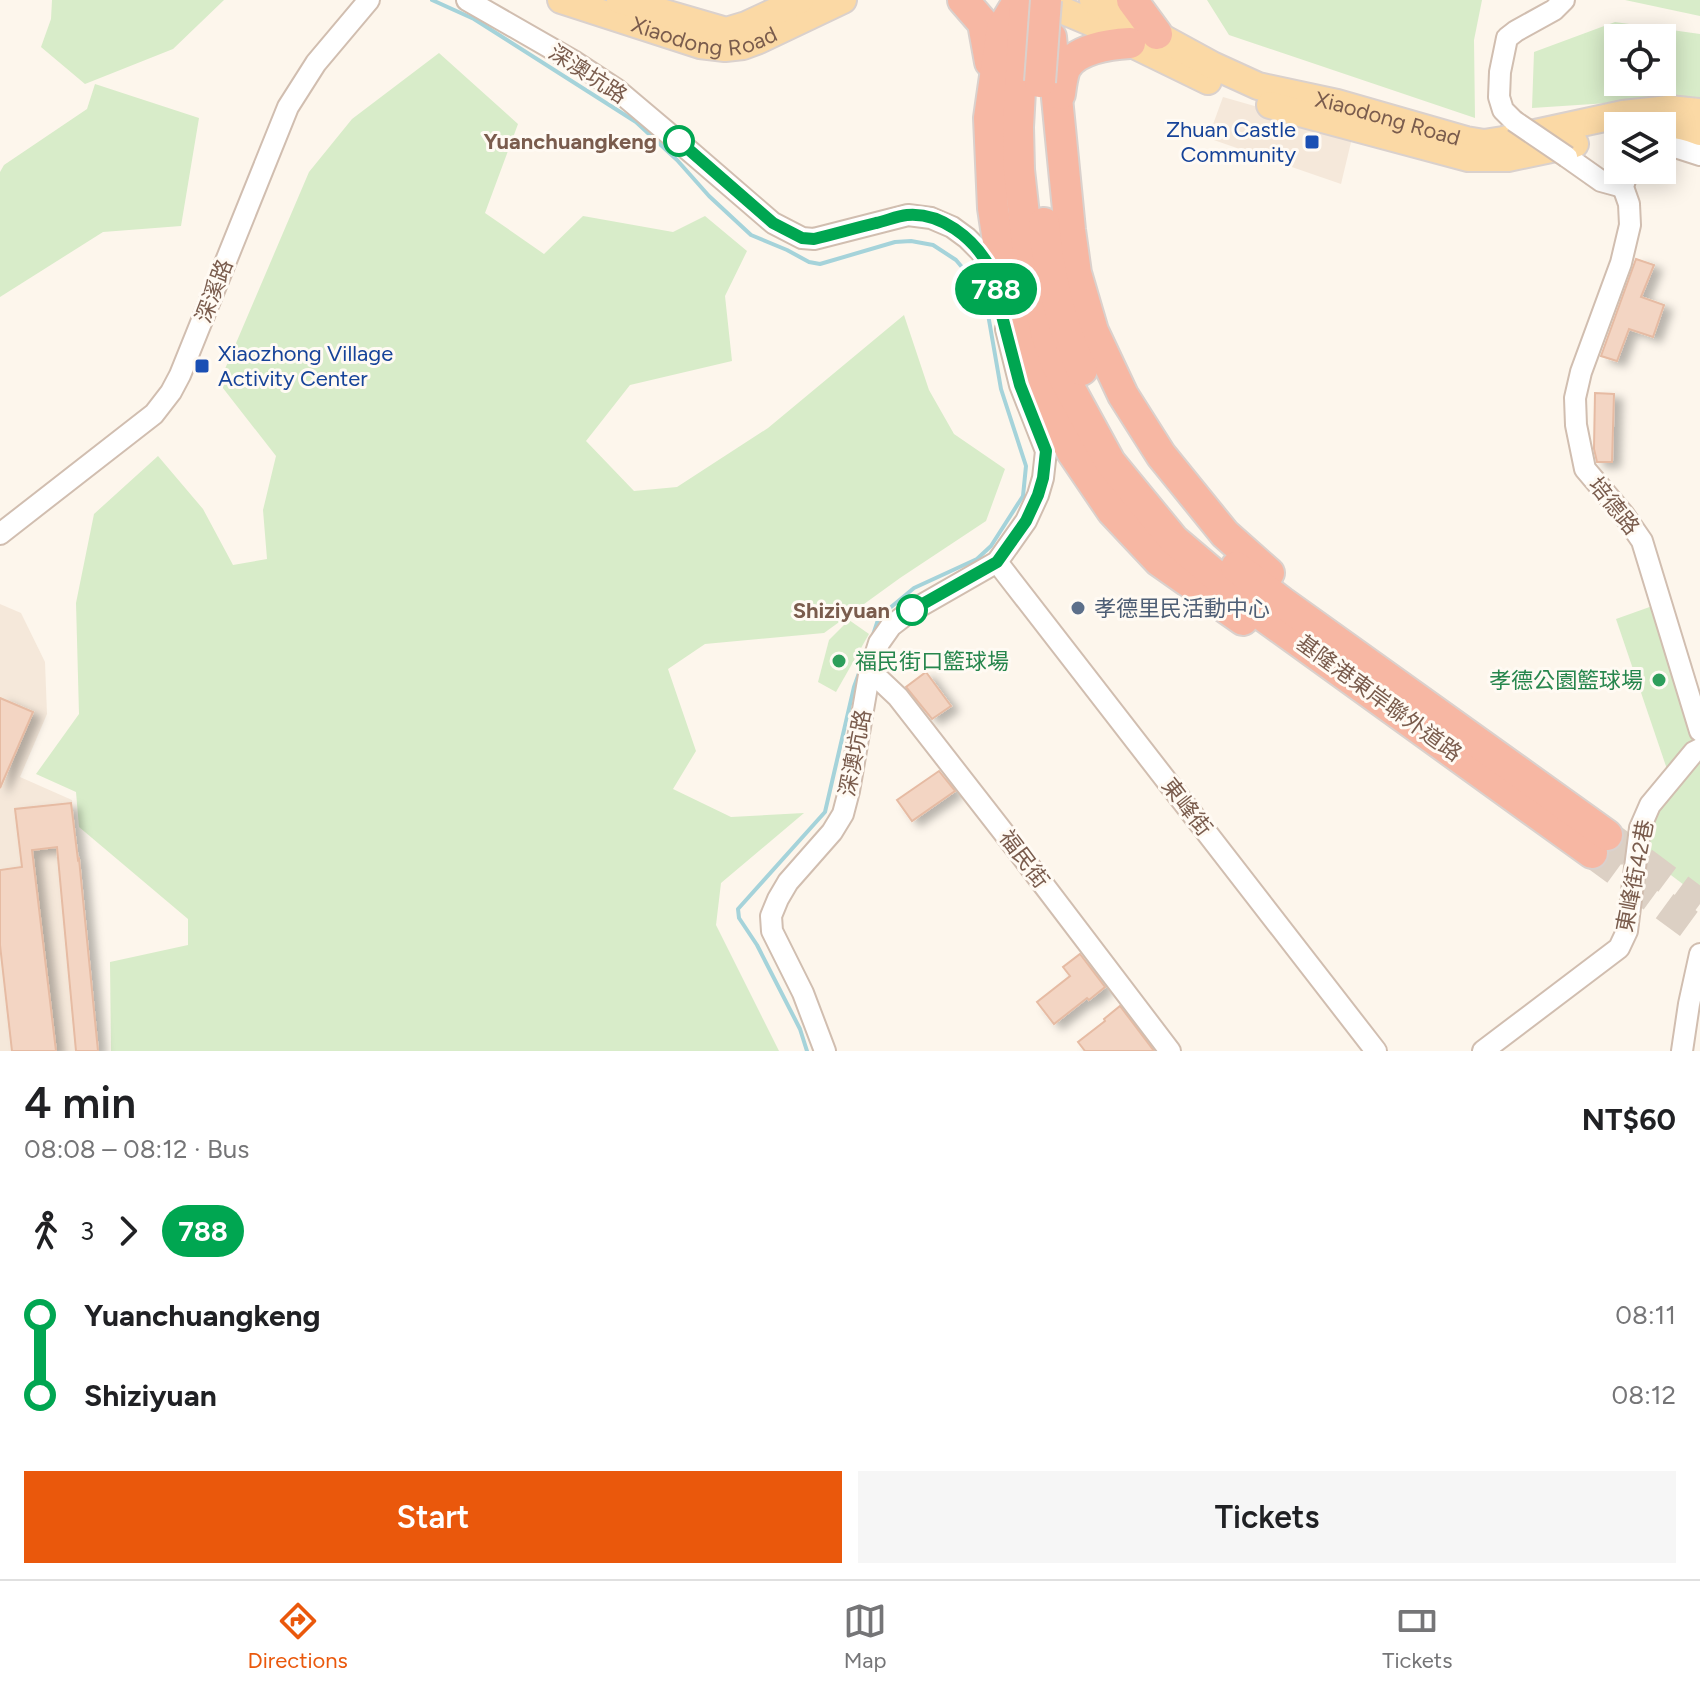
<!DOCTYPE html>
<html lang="en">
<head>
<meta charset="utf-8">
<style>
	body { margin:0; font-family:Figtree,"Noto Sans TC",sans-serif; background:#f6f6f6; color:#202124; height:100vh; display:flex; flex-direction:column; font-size:30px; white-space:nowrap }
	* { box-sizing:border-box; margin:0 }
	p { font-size:26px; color:#757577 }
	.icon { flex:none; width:44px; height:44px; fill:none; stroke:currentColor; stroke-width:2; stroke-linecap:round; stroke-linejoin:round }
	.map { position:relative; height:1051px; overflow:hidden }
	.drawer { display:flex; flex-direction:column; background:#fff; flex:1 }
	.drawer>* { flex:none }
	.badge { padding:0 16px; border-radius:26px; font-size:28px; line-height:52px }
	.tools { position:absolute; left:1604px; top:24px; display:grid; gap:16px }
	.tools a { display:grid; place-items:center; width:72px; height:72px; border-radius:0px; background:#fff; box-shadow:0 4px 20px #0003; font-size:40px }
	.map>.badge { position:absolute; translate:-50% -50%; box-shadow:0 0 0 4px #fff }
	.legs { display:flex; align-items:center; gap:12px; height:88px; padding:0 24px; font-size:26px }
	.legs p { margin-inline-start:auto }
	.headline { display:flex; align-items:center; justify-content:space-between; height:136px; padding:0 24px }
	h1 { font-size:44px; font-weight:600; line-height:60px }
	.primary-button { display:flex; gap:16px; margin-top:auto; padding:16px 24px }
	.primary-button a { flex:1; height:92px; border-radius:0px; background:#ea580c; color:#fff; font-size:32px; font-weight:600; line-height:92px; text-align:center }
	.primary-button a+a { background:#f6f6f6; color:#202124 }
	ul { padding:0 24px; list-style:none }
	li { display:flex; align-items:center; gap:28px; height:80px; font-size:30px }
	li i { display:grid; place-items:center; width:12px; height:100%; margin:0 10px; background:currentColor }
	li i::after { content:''; width:20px; height:20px; margin:-10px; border:6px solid; border-radius:50%; background:#fff }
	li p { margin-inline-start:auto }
	li:first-child i { background:linear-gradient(#0000 50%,currentColor 0) }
	li:last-child i { background:linear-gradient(currentColor 50%,#0000 0) }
	.menu { display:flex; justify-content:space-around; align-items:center; height:112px; border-top:2px solid #e0e0e0; background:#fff; font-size:22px; color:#757577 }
	.menu a { display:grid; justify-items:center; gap:4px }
	.menu .active { color:#ea580c }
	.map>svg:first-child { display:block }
</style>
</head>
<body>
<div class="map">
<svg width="1700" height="1051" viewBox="0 0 1700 1051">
	<defs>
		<filter id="shadow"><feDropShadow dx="8" dy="5" stdDeviation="4" flood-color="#0004"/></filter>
	</defs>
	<rect width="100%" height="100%" fill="#fdf6ec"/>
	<!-- residential -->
	<g fill="#f5e8da">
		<path d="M 1223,97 L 1353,134 L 1341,184 L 1208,138 Z"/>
		<path d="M 0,604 L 21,613 L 45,662 L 47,714 L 20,777 L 72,800 L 98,1035 L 98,1051 L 0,1051 Z"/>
	</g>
	<!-- green -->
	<g fill="#d8ecc9" fill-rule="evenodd">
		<path d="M 52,0 L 224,0 L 173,49 L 85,84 L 41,47 L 51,19 Z"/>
		<path d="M 1207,0 L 1482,0 L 1474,40 L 1475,118 L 1229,35 Z"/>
		<path d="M 1625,0 L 1700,0 L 1700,16 Z"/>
		<path d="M 1615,22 L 1700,34 L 1700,97 L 1532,108 L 1534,52 ZM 1618,38 L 1662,38 L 1662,82 L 1618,82 Z"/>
		<path d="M 439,53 L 518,124 L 485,213 L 544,254 L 583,216 L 673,232 L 705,216 L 747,251 L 725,296 L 732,361 L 630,385 L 586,441 L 634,491 L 677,487 L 768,428 L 904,315 L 929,390 L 954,434 L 1005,469 L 986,521 L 900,578 L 824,633 L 705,644 L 668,669 L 696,751 L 673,789 L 731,817 L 804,813 L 721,883 L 716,925 L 779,1051 L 111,1051 L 110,962 L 188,945 L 188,919 L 79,827 L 76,792 L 36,774 L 79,714 L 76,603 L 94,514 L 158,456 L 203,509 L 233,565 L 267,559 L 263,510 L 276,456 L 219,383 L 309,172 L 352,119 Z"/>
		<path d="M 95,84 L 199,118 L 181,226 L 103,232 L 0,297 L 0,172 L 4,165 L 87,109 Z"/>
		<path d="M 1658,604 L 1698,741 L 1669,775 L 1616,619 Z"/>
		<path d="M 849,620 L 869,634 L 836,692 L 818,682 L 829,640 Z"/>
		<path d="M 1700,755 L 1700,897 L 1643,854 L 1645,828 Z"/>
	</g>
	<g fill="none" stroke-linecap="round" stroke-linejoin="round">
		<!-- stream -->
		<g stroke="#a5d3da" stroke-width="4">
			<path d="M 432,0 L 474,19 L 636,122 L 677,160 L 709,196 L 751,235 L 787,250 L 809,262 L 820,264 L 895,242 L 911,241 L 933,245 L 956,260 L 972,279 L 985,297 L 1001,389 L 1026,466 L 1023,496 L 991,546 L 977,559 L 914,588 L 879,617 L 872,638"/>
			<path d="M 807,1051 L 800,1029 L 757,945 L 739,918 L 738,909 L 825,812 L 854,687 L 862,665"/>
		</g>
	</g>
	<!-- building -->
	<g fill="#f3d5c3" stroke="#e6bba3" stroke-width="2" filter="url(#shadow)">
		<path d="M 1636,259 L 1654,265 L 1641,297 L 1664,305 L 1653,337 L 1629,329 L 1617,361 L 1601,356 Z"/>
		<path d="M 1595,393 L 1614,394 L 1612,462 L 1597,462 L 1594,449 Z"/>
		<path d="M 926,672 L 951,706 L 932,719 L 906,687 Z"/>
		<path d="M 0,698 L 33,712 L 0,788 Z"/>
		<path d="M 939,771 L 955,791 L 912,821 L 897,800 Z"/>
		<path d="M 71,803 L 78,860 L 79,859 L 98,1051 L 76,1051 L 57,847 L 32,850 L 56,1051 L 12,1051 L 0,945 L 0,870 L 22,867 L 15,809 Z"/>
		<path d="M 1080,954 L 1105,987 L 1089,1000 L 1087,998 L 1054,1024 L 1037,1002 L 1070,976 L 1063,967 Z"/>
		<path d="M 1120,1006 L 1154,1051 L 1085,1051 L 1078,1042 L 1105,1021 L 1104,1019 Z"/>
	</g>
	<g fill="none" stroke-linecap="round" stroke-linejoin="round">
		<!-- highway-tunnel -->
		<g stroke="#dcd0c4" stroke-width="30" stroke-dasharray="30 15" stroke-linecap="butt">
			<path d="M 1607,835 L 1700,904"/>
			<path d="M 1592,853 L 1700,932"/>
		</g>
		<!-- minor casing -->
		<g stroke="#d1beb0" stroke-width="24">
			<g id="minor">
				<path d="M 467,0 L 575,62 L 616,89 L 693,154 L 773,223 L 802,238 L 814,239 L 908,215 L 931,218 L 952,227 L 967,238 L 981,252 L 989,266 L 995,283"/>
				<path d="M 1514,121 L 1503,110 L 1499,97 L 1500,72 L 1507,38 L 1516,31 L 1554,10 L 1564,0"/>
				<path d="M 1662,148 L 1672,146 L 1700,155"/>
				<path d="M 1567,157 L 1601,181 L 1623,187"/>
				<path d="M 1628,170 L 1623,187 L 1629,204 L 1630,225 L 1621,263 L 1581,372 L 1575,398 L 1576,425 L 1585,469 L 1624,515 L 1642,541 L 1700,731"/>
				<path d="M 0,534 L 154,414 L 171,392 L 180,375 L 288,107 L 316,63 L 369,0"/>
				<path d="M 997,562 L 1376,1051"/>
				<path d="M 869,675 L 880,680 L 898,697 L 1011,842 L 1170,1051"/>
				<path d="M 825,1051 L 803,993 L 772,931 L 771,916 L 778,899 L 788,882 L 832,832 L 843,814 L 849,791 L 869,675 L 879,643 L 891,626 L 908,613 L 997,562 L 1026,521 L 1038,495 L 1043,478 L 1046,451 L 1020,385 L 1006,329"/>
				<path d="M 1483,1051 L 1619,948 L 1627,931 L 1640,828 L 1650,805 L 1694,752 L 1700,749"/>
				<path d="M 1682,1051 L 1689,1004 L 1700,954"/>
			</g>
		</g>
		<!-- major casing -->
		<g stroke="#dad1cd" stroke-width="30">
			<g id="major">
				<path id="s1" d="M 561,0 L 700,45 L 725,48 L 743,46 L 759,40 L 843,0"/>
				<path d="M 620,0 L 726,31 L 746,25 L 800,0"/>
				<path d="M 1038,0 L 1097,25 L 1130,43 L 1208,81"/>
				<path id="s2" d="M 1093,0 L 1212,65 L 1258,86 L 1337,103 L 1466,140 L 1484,143 L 1503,140 L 1623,114 L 1669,109 L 1700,112"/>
				<path d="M 1270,105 L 1468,158 L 1508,158 L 1575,144"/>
				<path d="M 1660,125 C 1673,123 1688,127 1700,132"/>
			</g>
		</g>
		<!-- highway casing -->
		<g stroke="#dad1cd" stroke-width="34">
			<g id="highway">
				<path d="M 963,0 L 983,23 L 990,62"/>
				<path d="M 1019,0 L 1002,28 L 989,118 L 993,208 L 1002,268 L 1020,330 L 1043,396 L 1072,452 L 1112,511 L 1159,561 L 1243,620"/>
				<path d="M 1025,0 L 1018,127 L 1019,170 L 1030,269 L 1047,336 L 1057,365 L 1110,462 L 1174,540 L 1266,618 L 1592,853"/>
				<path d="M 1132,0 L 1157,34"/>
				<path d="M 1051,37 L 1070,230 L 1076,273 L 1093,331 L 1123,395 L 1161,455 L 1225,534 L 1269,573"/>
				<path d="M 1060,94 C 1061,86 1062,77 1065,69 C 1075,49 1110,44 1130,43"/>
				<path d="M 1044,223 C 1048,272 1061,326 1082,370"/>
				<path d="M 1236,567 L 1282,602 L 1607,835"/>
			</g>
		</g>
		<!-- minor -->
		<use href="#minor" stroke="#fff" stroke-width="20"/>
		<!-- major -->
		<use href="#major" stroke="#fbd9a5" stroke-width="26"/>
		<!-- highway -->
		<use href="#highway" stroke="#f7b7a3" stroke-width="30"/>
		<!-- minor-bridge casing -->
		<g stroke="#d1beb0" stroke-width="24" stroke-linecap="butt">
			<path id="minor-bridge" d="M 1514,121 L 1567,157"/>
		</g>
		<!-- highway-bridge casing -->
		<g stroke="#dad1cd" stroke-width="34" stroke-linecap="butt">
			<path id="highway-bridge" d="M 1040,82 L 1046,0"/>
		</g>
		<!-- minor-bridge -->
		<use href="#minor-bridge" stroke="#fff" stroke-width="20"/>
		<!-- highway-bridge -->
		<use href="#highway-bridge" stroke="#f7b7a3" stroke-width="30"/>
	</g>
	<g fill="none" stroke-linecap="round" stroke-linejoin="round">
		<!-- line-1 casing -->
		<g stroke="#fff" stroke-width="18">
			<path id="line-1" d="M 679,141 L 773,223 L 802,238 L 814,239 C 835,234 855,228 876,223 C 886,221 897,216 907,215 C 941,212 973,238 989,266 L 1020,385 L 1046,451 L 1043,478 L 1038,495 L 1026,521 L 997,562 L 912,610"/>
		</g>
		<!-- line-1 -->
		<use href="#line-1" stroke="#00a651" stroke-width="12"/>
	</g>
	<!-- markers -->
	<g fill="#fff" stroke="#00a651" stroke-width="4">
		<circle cx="679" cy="141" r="14"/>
		<circle cx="912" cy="610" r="14"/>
	</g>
	<g fill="#1a4fb4" stroke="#fffaf3" stroke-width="3">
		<rect x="1304" y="134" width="16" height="16" rx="4"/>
		<rect x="194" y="358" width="16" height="16" rx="4"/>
	</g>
	<circle fill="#5c6f8a" stroke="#fffaf3" stroke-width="3" cx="1078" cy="608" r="8"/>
	<g fill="#2e9e5b" stroke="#fffaf3" stroke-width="3">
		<circle cx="839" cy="661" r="8"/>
		<circle cx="1659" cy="680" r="8"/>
	</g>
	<g text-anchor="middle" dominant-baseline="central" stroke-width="6" stroke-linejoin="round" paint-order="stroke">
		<!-- street labels -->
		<g font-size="22" fill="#7a5c4d" stroke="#fffaf3">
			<text stroke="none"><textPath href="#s1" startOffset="150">Xiaodong Road</textPath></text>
			<text transform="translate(588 74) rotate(33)">深澳坑路</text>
			<text stroke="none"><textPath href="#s2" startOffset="320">Xiaodong Road</textPath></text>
			<text transform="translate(214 291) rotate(-69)">深溪路</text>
			<text transform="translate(1614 506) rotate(51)">培德路</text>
			<text transform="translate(1379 698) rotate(36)">基隆港東岸聯外道路</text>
			<text transform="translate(855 753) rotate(-79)">深澳坑路</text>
			<text transform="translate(1187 807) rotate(52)">東峰街</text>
			<text transform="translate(1024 859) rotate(53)">福民街</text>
			<text transform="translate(1635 876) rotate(-79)">東峰街42巷</text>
		</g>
		<!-- transit labels -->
		<g font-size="22" fill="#164399" stroke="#fffaf3" text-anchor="end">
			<text x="1296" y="129">Zhuan Castle<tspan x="1296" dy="25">Community</tspan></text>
			<text x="218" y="353" text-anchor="start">Xiaozhong Village<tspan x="218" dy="25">Activity Center</tspan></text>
		</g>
		<!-- stop labels -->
		<g font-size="22" font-weight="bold" fill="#7a5c4d" stroke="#fffaf3" text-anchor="end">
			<text x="657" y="141">Yuanchuangkeng</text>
			<text x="890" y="610">Shiziyuan</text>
		</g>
		<!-- service labels -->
		<g font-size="22" fill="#4e5e75" stroke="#fffaf3" text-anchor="start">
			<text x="1094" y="608">孝德里民活動中心</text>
		</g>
		<!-- leisure labels -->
		<g font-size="22" fill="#27864d" stroke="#fffaf3" text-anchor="start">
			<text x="855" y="661">福民街口籃球場</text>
			<text x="1643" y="680" text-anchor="end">孝德公園籃球場</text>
		</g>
	</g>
</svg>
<div class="tools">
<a><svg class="icon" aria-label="locate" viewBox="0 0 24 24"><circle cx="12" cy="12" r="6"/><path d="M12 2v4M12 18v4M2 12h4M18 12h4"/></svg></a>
<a><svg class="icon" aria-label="layers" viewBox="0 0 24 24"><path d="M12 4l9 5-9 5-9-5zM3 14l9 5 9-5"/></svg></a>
</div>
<b class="badge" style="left:996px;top:289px;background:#00a651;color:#fff">788</b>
</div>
<section class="drawer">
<div class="headline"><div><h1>4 min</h1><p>08:08 – 08:12 · Bus</p></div><b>NT$60</b></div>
<div class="legs"><svg class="icon" aria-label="walk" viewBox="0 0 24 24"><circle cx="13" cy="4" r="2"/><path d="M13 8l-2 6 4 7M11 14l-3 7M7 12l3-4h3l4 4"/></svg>3<svg class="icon" aria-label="forward" viewBox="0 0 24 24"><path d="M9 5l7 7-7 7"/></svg><b class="badge" style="background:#00a651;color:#fff">788</b></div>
<ul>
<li><i style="color:#00a651"></i><b>Yuanchuangkeng</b><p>08:11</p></li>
<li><i style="color:#00a651"></i><b>Shiziyuan</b><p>08:12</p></li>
</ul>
<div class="primary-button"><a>Start</a><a>Tickets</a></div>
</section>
<nav class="menu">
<a class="active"><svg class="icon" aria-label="directions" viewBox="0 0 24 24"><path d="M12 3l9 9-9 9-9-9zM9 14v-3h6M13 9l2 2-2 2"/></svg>Directions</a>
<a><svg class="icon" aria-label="map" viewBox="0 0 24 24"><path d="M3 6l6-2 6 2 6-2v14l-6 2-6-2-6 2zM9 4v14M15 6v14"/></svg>Map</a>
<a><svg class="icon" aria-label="tickets" viewBox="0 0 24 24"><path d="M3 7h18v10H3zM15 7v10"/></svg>Tickets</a>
</nav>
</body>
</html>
